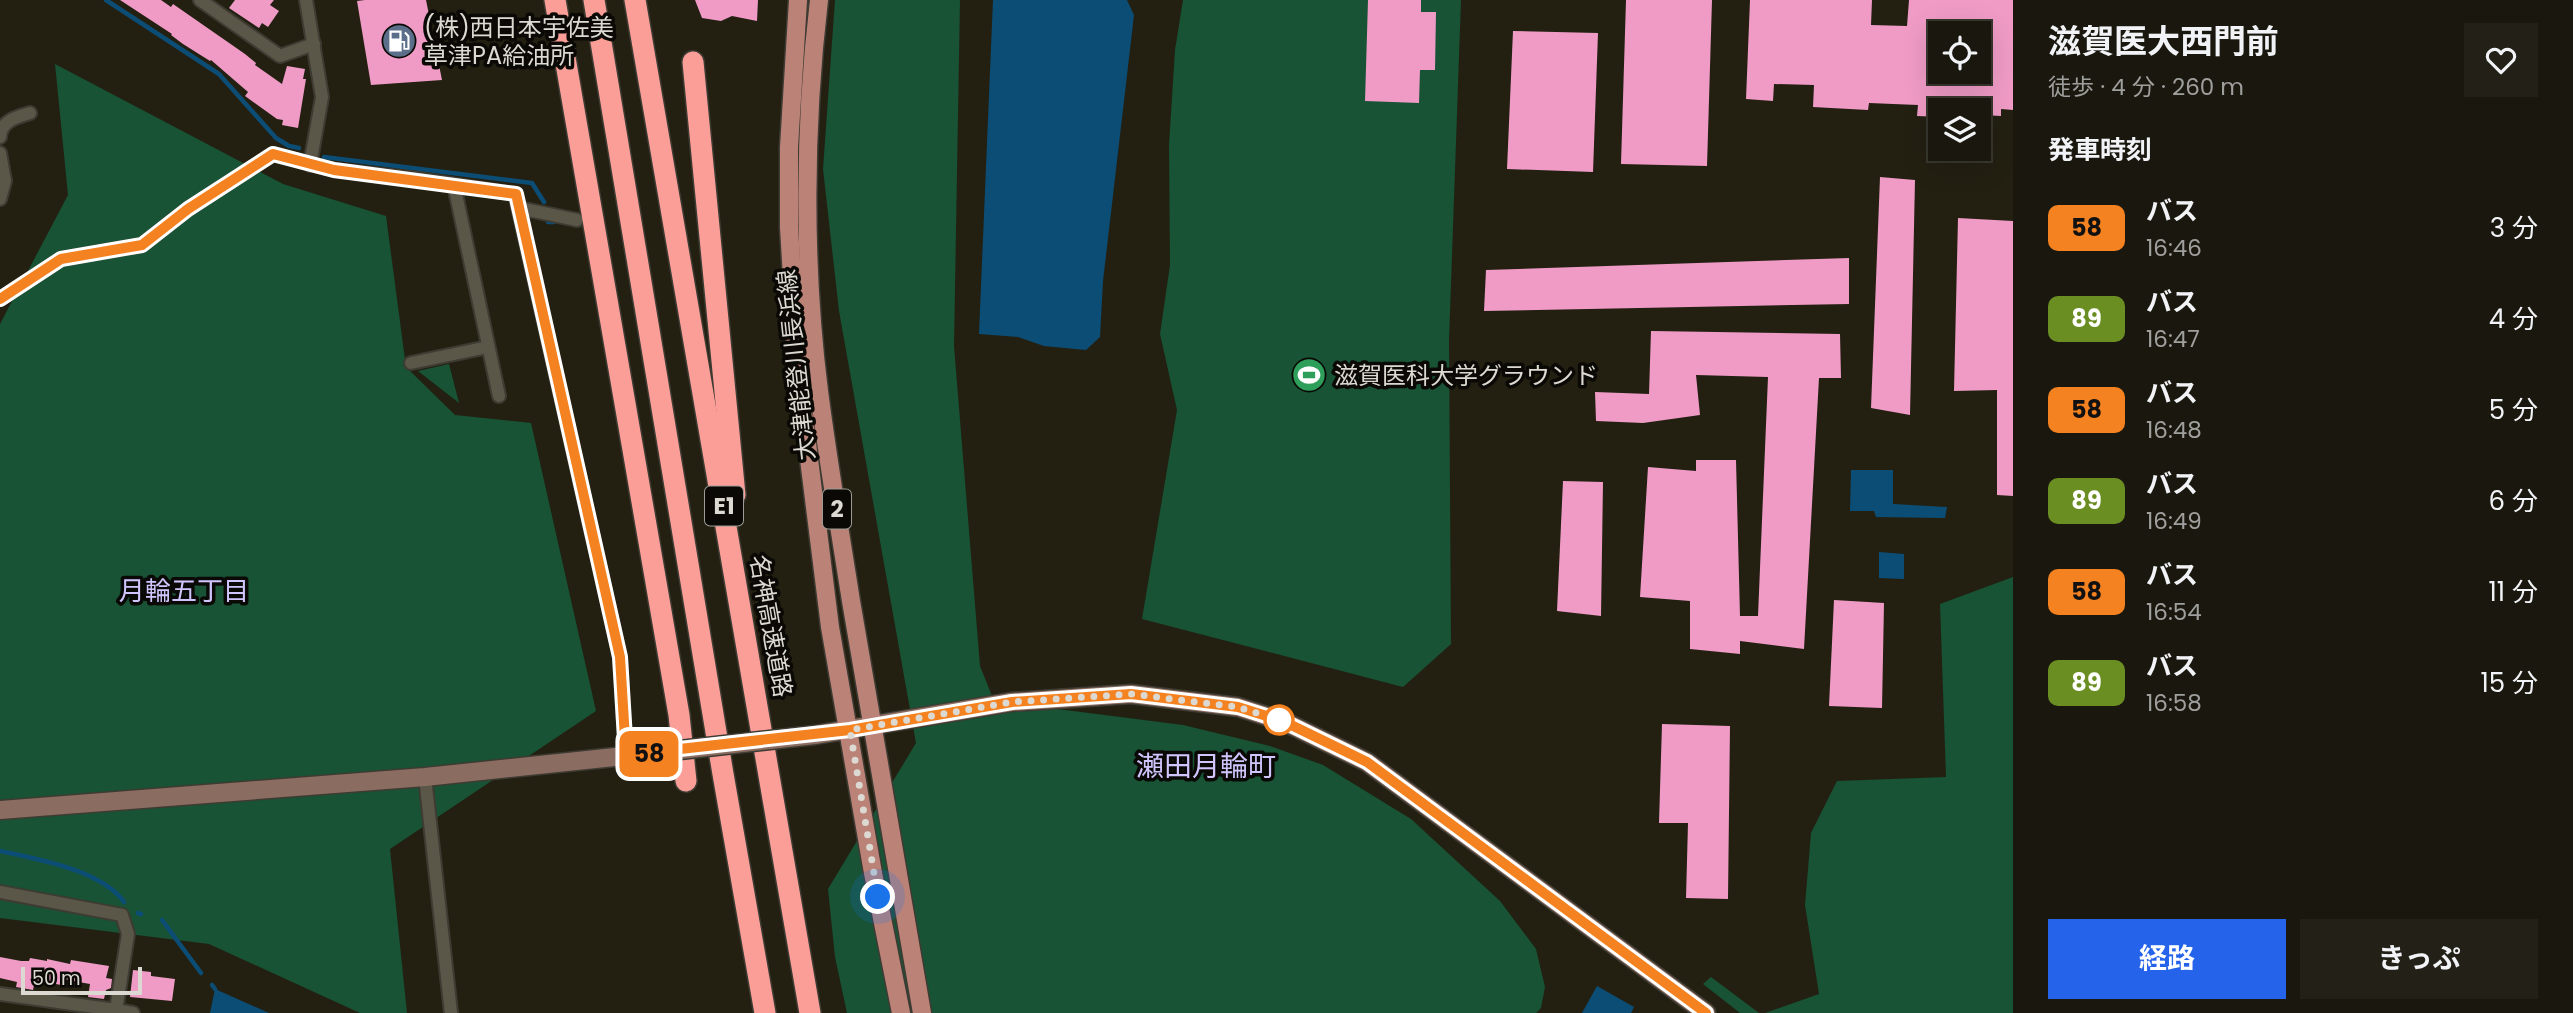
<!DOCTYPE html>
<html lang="ja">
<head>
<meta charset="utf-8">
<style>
	body { margin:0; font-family:Poppins,"Noto Sans JP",sans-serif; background:#232117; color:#f1f3f6; height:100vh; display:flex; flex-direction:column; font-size:26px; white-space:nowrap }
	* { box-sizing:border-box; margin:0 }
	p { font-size:23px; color:#9fa09e }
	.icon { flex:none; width:38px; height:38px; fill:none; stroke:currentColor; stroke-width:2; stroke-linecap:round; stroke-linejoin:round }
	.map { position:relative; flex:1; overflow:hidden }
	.panel { display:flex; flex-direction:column; background:#1a180e; width:560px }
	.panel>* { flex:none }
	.badge { padding:0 14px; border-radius:10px; font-size:24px; line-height:46px }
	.tools { position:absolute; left:1928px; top:21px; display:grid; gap:14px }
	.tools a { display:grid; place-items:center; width:63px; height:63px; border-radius:0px; background:#1a180e; box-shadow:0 7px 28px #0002,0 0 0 2px #38372e; font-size:35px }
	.scale { position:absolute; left:21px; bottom:18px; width:121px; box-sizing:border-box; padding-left:7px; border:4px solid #dbd9d1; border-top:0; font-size:19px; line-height:24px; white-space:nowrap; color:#dbd9d1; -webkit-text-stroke:5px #0b0905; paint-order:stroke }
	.you { position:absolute; width:35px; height:35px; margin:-18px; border:5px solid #fff; border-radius:50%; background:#1a73e8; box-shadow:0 0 0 10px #1a73e833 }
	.map>.badge { position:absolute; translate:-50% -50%; box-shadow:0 0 0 4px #fff }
	h2 { padding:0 35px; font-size:26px; line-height:63px }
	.round { display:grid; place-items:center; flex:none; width:74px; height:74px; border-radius:0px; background:#232117 }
	.summary { display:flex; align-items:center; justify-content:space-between; height:119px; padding:0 35px }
	h1 { font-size:33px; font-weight:700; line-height:52px }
	.cta { display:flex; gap:14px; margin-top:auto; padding:14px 35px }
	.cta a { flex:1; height:80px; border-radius:0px; background:#2563eb; color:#fff; font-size:28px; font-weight:700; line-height:80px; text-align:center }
	.cta a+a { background:#232117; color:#f1f3f6 }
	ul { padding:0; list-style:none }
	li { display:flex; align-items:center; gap:21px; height:91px; padding:0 35px }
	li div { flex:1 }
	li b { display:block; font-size:26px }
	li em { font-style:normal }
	li .badge { min-width:77px; font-weight:700; text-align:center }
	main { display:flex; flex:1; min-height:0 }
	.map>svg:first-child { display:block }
</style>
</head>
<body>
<main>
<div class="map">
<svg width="2013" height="1013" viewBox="0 0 2013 1013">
	<rect width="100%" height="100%" fill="#232012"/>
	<!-- green -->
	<g fill="#175334">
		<path d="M 835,0 L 960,0 L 954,346 L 980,666 L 994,701 L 1183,725 L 1270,746 L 1323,765 L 1411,819 L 1500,901 L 1536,949 L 1545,987 L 1541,1008 L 1536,1013 L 847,1013 L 835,957 L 828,889 L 916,743 L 839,311 L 823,169 Z"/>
		<path d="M 1183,0 L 1461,0 L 1449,341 L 1451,644 L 1403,687 L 1142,619 L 1177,410 L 1160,334 L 1170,265 L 1169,145 L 1175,50 Z"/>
		<path d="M 55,64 L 283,184 L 386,216 L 406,367 L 455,415 L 531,423 L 596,711 L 390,849 L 407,1013 L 360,1013 L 209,944 L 0,918 L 0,324 L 68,195 Z"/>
		<path d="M 449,364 L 459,403 L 418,371 Z"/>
		<path d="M 2013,577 L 2013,1013 L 1765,1013 L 1819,994 L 1805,905 L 1811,833 L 1837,781 L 1946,777 L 1940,604 Z"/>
		<path d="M 1711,977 L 1759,1013 L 1740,1013 L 1703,984 Z"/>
	</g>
	<!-- water -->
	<g fill="#0c4d76">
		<path d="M 993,0 L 1127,0 L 1134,15 L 1103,281 L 1100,337 L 1086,350 L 1044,346 L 1018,337 L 979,334 Z"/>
		<path d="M 1851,470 L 1893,470 L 1893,504 L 1947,507 L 1945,518 L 1876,517 L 1874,511 L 1850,511 Z"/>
		<path d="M 1879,552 L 1904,554 L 1904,579 L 1879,578 Z"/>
		<path d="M 1597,986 L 1634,1007 L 1631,1013 L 1582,1013 Z"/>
		<path d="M 215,989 L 269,1013 L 210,1013 Z"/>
	</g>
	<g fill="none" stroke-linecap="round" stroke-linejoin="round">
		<!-- stream -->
		<g stroke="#0c4d76" stroke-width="4.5">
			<path d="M 106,0 L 219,74 L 276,138 L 289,146 L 299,148"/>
			<path d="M 324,157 L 532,183 L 544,202"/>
			<path d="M 548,222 L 554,222"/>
			<path d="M 0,851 C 37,859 101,870 124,902"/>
			<path d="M 138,913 L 141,914"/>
			<path d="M 162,920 L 201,973"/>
			<path d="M 212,985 L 215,989"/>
		</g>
	</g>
	<!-- building -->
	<g fill="#ef9bc6" fill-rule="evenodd">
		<path d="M 120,0 L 161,0 L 171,7 L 173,4 L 245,54 L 256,63 L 255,65 L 282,84 L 287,66 L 305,69 L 303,79 L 306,79 L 298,128 L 282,125 L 283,120 L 277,119 L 245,96 L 248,92 L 211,60 L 210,61 L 183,44 L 171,35 L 172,34 Z"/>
		<path d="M 235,0 L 274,0 L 270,5 L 279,11 L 268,27 L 262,23 L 259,28 L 229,8 Z"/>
		<path d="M 365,0 L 426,0 L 442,80 L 371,85 L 357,1 Z"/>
		<path d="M 695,0 L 758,0 L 757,21 L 732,16 L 721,21 L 702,18 Z"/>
		<path d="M 1368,0 L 1421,0 L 1421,12 L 1436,12 L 1435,70 L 1420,70 L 1419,103 L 1365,101 Z"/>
		<path d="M 1626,0 L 1712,0 L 1707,166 L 1621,164 Z"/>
		<path d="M 1750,0 L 1872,0 L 1871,25 L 1907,26 L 1909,0 L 2013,0 L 2013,110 L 2001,109 L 2001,116 L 1981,115 L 1982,110 L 1940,108 L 1940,117 L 1917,116 L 1918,105 L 1869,103 L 1868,110 L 1813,107 L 1814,85 L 1774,84 L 1773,101 L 1746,99 ZM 1941,33 L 1979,33 L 1979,72 L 1941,72 Z"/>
		<path d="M 1513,31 L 1598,33 L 1593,172 L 1507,169 Z"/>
		<path d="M 1880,177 L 1915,180 L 1910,415 L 1871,408 Z"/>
		<path d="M 1958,218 L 2013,221 L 2013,496 L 1997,495 L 1997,390 L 1954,391 Z"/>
		<path d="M 1849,258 L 1849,304 L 1484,311 L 1486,270 Z"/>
		<path d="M 1651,331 L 1840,334 L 1841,378 L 1819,378 L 1804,649 L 1740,641 L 1740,654 L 1690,649 L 1690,601 L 1640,597 L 1648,467 L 1696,471 L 1696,460 L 1736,460 L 1740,616 L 1758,616 L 1768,377 L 1696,375 L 1700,415 L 1643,423 L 1596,421 L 1595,392 L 1649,394 Z"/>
		<path d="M 1563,481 L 1603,482 L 1601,616 L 1557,611 Z"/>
		<path d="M 1834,600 L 1884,603 L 1882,708 L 1829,706 Z"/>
		<path d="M 1662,724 L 1730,726 L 1728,899 L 1686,898 L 1688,823 L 1659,823 Z"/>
		<path d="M 0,957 L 21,961 L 29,961 L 30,958 L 47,961 L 47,959 L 70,964 L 71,960 L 109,966 L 106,978 L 112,979 L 111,988 L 106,990 L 104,999 L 88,997 L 90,984 L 62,979 L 61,985 L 35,980 L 33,990 L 16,987 L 17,982 L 0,978 Z"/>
		<path d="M 133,970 L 151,972 L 151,976 L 175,979 L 172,1001 L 130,997 Z"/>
	</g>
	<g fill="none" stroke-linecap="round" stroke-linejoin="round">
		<!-- street casing -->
		<g stroke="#3e3b33" stroke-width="16">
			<g id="street">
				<path d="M 200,0 L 280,56 L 314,44"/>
				<path d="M 306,0 L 322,97 L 310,165"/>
				<path d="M 0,137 C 1,121 16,117 30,113"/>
				<path d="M 0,153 L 5,181 L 0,199"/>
				<path d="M 454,185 L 499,396"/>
				<path d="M 519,208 L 577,220"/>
				<path d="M 0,299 L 61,259 L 142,245 L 188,209 L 273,154 L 334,170 L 418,179 L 515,194 L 620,657 L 626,755"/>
				<path d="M 411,363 L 488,347"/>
				<path d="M 425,777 L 451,1013"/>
				<path d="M 0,892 L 122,915 L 128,934 L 116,1010 L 0,994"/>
				<path d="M 116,1010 L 133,1013"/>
			</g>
		</g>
		<!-- secondary casing -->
		<g stroke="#3e3b33" stroke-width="21">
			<g id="secondary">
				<path d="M 815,735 L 1011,702 L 1072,698 L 1131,694 L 1238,707 L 1285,722 L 1367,762 L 1706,1013"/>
				<path d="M 0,810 L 425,777 L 653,753"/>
			</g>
		</g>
		<!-- primary casing -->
		<g stroke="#3e3b33" stroke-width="21">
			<g id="primary">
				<path d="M 798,0 L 789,147 L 789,227 L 797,363 L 830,627 L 873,873 L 901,1013"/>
				<path d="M 819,0 C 804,126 803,265 819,391 C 828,461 840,531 851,601 C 874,738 899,875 922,1013"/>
			</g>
		</g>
		<!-- highway casing -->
		<g stroke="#3e3b33" stroke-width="24">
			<g id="highway">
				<path d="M 555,0 L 679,715 L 686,781"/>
				<path d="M 594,0 L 723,774 L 765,1013"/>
				<path d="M 635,0 L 810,1013"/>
				<path d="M 693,62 L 735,495"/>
			</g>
		</g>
		<!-- street -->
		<use href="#street" stroke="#5a5748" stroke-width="12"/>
		<!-- secondary -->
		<use href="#secondary" stroke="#8a6c60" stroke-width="18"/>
		<!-- primary -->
		<use href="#primary" stroke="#bb8278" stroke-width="18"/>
		<!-- highway -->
		<use href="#highway" stroke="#fb9e98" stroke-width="21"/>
		<!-- secondary-bridge casing -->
		<g stroke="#3e3b33" stroke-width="21" stroke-linecap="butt">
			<path id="secondary-bridge" d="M 653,753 L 815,735"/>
		</g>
		<!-- secondary-bridge -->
		<use href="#secondary-bridge" stroke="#8a6c60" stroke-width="18"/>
	</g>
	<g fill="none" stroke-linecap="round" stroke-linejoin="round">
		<!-- line casing -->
		<g stroke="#fff" stroke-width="16">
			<path id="line" d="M 0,299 L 61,259 L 142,245 L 188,209 L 273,154 L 334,170 L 516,194 L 620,657 L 626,755 L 850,730 L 1012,702 L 1131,694 L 1238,707 L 1285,722 L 1367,762 L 1706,1013"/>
		</g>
		<!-- line -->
		<use href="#line" stroke="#f58220" stroke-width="10"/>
		<!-- walk -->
		<path stroke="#dbd9d1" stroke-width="7" stroke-dasharray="0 12.6" d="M 878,897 L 850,730 L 1012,702 L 1131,694 L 1238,707 L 1285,722 L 1279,720"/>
	</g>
	<!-- icons -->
	<defs>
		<g id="fuel-disc" transform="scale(1.75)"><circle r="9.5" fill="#5c6f8a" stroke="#0b0905"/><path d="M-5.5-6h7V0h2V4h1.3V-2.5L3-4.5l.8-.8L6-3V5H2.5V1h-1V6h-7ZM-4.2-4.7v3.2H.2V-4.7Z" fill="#fff"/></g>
		<g id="stadium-disc" transform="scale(1.75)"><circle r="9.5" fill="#2e9e5b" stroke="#0b0905"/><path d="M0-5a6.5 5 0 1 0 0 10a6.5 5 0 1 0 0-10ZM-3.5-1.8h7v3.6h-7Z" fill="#fff"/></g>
	</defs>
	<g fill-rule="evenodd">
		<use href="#fuel-disc" x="399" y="41"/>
		<use href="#stadium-disc" x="1309" y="375"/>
	</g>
	<!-- markers -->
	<circle fill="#fff" stroke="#f58220" stroke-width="3.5" cx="1279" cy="720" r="14"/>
	<g text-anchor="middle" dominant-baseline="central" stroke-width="7" stroke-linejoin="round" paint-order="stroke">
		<!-- shield labels -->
		<g fill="#0b0905" stroke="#9d9b94" stroke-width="2">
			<rect x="705" y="486.5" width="38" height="39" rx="5"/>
			<rect x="823" y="489.5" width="28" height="39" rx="5"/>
		</g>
		<g font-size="23" font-weight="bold" fill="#dbd9d1">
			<text x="724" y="506">E1</text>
			<text x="837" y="509">2</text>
		</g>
		<!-- poi labels -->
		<g font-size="24" fill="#dbd9d1" stroke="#0b0905" text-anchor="start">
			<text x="424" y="27">(株)西日本宇佐美<tspan x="424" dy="28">草津PA給油所</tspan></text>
			<text x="1334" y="375">滋賀医科大学グラウンド</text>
		</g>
		<!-- street labels -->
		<g font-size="24" fill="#dbd9d1" stroke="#0b0905">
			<text transform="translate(796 365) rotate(-96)">大津能登川長浜線</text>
			<text transform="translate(771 626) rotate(80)">名神高速道路</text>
		</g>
		<!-- neighbourhood labels -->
		<g font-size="26" fill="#d0c5fe" stroke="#0b0905">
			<text x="184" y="591">月輪五丁目</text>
		</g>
		<!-- quarter labels -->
		<g font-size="28" fill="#d0c5fe" stroke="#0b0905">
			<text x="1206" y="766">瀬田月輪町</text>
		</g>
	</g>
</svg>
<div class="tools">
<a><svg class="icon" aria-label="locate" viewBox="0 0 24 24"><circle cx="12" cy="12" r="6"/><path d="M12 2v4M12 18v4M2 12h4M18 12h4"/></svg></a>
<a><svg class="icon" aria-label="layers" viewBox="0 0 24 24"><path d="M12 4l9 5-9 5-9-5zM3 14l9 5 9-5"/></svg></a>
</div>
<div class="scale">50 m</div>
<div class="you" style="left:878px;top:897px"></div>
<b class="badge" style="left:649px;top:754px;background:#f58220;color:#111">58</b>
</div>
<section class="panel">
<div class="summary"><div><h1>滋賀医大西門前</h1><p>徒歩 · 4 分 · 260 m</p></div><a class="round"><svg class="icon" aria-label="heart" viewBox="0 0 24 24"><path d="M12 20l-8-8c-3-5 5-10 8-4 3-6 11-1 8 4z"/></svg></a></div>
<h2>発車時刻</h2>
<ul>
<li><span class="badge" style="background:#f58220;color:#111">58</span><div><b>バス</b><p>16:46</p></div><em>3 分</em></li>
<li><span class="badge" style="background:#6b8e23;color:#fff">89</span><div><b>バス</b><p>16:47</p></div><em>4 分</em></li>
<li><span class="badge" style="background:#f58220;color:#111">58</span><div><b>バス</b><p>16:48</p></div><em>5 分</em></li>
<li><span class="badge" style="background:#6b8e23;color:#fff">89</span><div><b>バス</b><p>16:49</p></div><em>6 分</em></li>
<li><span class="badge" style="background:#f58220;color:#111">58</span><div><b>バス</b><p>16:54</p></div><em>11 分</em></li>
<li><span class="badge" style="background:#6b8e23;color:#fff">89</span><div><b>バス</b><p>16:58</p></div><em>15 分</em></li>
</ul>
<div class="cta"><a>経路</a><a>きっぷ</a></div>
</section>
</main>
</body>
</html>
